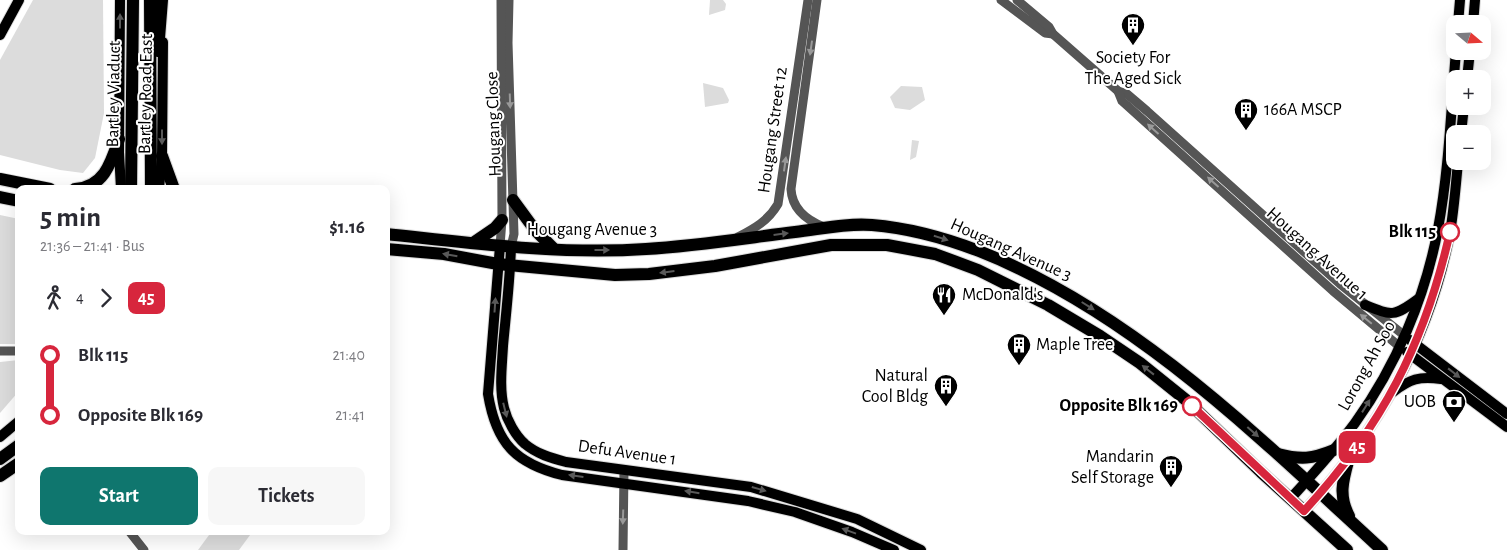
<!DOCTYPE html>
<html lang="en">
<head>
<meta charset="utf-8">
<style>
	body { margin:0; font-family:"Alegreya Sans",sans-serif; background:#f7f7f7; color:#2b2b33; height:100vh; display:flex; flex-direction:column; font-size:19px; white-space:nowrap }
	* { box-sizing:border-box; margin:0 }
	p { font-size:16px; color:#7c7c81 }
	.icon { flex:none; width:28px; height:28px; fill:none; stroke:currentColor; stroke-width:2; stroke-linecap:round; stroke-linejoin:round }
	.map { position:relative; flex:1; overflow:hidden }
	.drawer { position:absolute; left:15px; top:185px; width:375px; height:350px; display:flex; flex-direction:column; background:#fff; border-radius:10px; box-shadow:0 5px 20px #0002 }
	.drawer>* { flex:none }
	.badge { padding:0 10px; border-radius:8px; font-size:18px; line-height:32px }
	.needle { width:32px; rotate:109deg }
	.buttons { position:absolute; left:1446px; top:15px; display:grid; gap:10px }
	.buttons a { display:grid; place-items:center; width:45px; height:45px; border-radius:10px; background:#fff; box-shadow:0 5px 20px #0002; font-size:25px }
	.map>.badge { position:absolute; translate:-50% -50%; box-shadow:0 0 0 2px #fff }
	.legs { display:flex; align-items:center; gap:8px; height:55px; padding:0 25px; font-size:16px }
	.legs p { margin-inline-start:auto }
	.headline { display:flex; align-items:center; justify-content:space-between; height:85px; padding:0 25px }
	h1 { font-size:28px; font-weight:700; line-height:38px }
	.action { display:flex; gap:10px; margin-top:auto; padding:10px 25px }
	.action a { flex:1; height:58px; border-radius:10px; background:#0f766e; color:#fff; font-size:20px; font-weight:700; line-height:58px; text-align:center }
	.action a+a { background:#f7f7f7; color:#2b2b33 }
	ul { padding:0 25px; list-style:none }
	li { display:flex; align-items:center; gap:18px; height:60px; font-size:19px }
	li i { display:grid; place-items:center; width:8px; height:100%; margin:0 6px; background:currentColor }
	li i::after { content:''; width:12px; height:12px; margin:-6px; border:4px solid; border-radius:50%; background:#fff }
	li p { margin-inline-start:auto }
	li:first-child i { background:linear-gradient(#0000 50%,currentColor 0) }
	li:last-child i { background:linear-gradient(currentColor 50%,#0000 0) }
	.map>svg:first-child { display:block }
</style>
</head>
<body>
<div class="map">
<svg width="1507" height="550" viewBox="0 0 1507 550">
	<rect width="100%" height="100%" fill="#fff"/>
	<!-- green -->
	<g fill="#dcdcdc">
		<path d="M 33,0 L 103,0 L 104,113 L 95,158 L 83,173 L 60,170 L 0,155 L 0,60 Z"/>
		<path d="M 710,0 L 723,0 L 726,4 L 725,10 L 709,15 Z"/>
		<path d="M 703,83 L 723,88 L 729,100 L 728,103 L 705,107 Z"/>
		<path d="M 901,86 L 922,87 L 925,100 L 910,110 L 895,108 L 890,97 Z"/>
		<path d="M 912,140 L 919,141 L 916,157 L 910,160 Z"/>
		<path d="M 0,215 L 19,219 L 19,344 L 0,344 Z"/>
		<path d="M 19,360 L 19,391 L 0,413 L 0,362 Z"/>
		<path d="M 212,531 L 253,531 L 239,550 L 198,550 Z"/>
	</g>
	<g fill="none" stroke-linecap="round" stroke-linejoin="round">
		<!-- major casing -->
		<g stroke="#dbdbdb" stroke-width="12">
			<g id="major">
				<path d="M 120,0 L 119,152 L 121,189"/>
				<path d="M 1458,24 L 1460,0"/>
				<path d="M 1473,24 L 1475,0"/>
				<path d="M 0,35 L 19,0"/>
				<path d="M 1467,79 L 1470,51"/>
				<path d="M 1461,134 L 1464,106"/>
				<path d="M 159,189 L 162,156 L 163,42"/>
				<path d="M 500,246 L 488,394 C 496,443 515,463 562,475 L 748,501 L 795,512 L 852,532 L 894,550"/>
				<path d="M 511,247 C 510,280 506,313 503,346 C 502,366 499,388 504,408 C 507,420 515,435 525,444 C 537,454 551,458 566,462 L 751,487 L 857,519 L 921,550"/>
				<path d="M 1365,305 C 1392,316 1394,317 1418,299"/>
				<path d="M 1410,340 L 1507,414"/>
				<path d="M 1407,352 L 1507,427"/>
				<path d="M 1393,392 C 1410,379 1419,376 1441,379"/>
				<path d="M 0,437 L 19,421"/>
				<path d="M 1291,498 C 1313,474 1335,450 1355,423 C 1396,366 1425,298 1438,229 C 1449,170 1451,110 1456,51"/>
				<path d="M 1304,511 C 1377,433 1430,338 1450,233 C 1454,209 1456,185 1458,161"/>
			</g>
		</g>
		<!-- highway casing -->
		<g stroke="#dbdbdb" stroke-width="14">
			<g id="highway">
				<path d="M 150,0 L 151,189"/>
				<path d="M 158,51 L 162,0"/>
				<path d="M 162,156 L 174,189"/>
				<path d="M 0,179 L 50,189"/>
				<path d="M 75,189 C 104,187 111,163 119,139"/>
				<path d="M 131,189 L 133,0"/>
				<path d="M 0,197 L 19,201"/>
				<path d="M 513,200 L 535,230 L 553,248"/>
				<path d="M 386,234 C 472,243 560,255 646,249 C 696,246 746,238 795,232 C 821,229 846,223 872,225 C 909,228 945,238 979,251 C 1134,312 1262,440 1382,550"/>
				<path d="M 473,243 L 495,228 L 502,220"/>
				<path d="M 386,249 L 444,254 L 498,264 L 615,275 L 649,274 L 715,266 L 831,245 L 887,245 L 935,254 L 978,270 L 1048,305 L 1100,336 L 1140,363 L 1186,400 L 1261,472 L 1347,550"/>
				<path d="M 1278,454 C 1301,460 1312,459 1334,450"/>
				<path d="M 1349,458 C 1343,480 1338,495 1349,516"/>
				<path d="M 0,459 L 19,445"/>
				<path d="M 0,476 L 19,463"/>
			</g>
		</g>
		<!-- minor -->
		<g stroke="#555" stroke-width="9">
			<path d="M 509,0 L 508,43 L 514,234 L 511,247"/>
			<path d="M 817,0 L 791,189 C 792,209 806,220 824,227"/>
			<path d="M 1001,0 L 1045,33 L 1053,34"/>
			<path d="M 1017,0 L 1049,27 L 1053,34 L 1118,91 L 1127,94 L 1147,111 L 1340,284 L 1405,336"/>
			<path d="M 1118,91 L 1122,101 L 1333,291 L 1400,347"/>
			<path d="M 738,237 C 755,228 768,221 778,204 L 808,0"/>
			<path d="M 500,246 L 502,220 L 501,0"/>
			<path d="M 0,351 L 19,351"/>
			<path d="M 129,531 L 144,550"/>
			<path d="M 623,550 L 624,470"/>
		</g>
		<!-- major -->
		<use href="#major" stroke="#000" stroke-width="10"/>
		<!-- highway -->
		<use href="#highway" stroke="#000" stroke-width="12"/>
	</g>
	<!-- one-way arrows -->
	<defs><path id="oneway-solid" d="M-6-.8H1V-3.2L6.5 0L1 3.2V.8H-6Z" transform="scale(1.25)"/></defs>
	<g fill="#595959">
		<use href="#oneway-solid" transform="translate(120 21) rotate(-90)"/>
		<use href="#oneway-solid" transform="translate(162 137) rotate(90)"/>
		<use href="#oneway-solid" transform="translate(781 234) rotate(-7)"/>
		<use href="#oneway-solid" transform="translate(941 238) rotate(17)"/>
		<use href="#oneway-solid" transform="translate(602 250)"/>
		<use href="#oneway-solid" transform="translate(450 255) rotate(-170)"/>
		<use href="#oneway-solid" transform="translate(667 272) rotate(173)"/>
		<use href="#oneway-solid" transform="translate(495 305) rotate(-86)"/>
		<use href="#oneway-solid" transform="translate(1088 306) rotate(32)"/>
		<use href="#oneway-solid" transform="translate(1148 370) rotate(-142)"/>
		<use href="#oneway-solid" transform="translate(1454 373) rotate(38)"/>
		<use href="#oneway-solid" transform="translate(1366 406) rotate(-58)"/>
		<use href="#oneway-solid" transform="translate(505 410) rotate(76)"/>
		<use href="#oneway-solid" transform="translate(1253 432) rotate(41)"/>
		<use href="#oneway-solid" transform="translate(576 476) rotate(-172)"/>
		<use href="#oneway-solid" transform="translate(759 489) rotate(16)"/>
		<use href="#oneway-solid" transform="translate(692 492) rotate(-171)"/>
		<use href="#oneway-solid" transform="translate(849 531) rotate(-160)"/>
	</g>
	<g fill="#999">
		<use href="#oneway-solid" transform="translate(811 48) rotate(98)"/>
		<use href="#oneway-solid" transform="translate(510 101) rotate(88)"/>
		<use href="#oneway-solid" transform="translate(1153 129) rotate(-138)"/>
		<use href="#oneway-solid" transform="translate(785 164) rotate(-82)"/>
		<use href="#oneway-solid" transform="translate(1213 182) rotate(-138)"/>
		<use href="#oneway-solid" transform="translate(1366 319) rotate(-141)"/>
		<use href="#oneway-solid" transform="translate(623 517) rotate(92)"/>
	</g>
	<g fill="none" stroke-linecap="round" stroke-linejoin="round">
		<!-- line-1 casing -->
		<g stroke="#fff" stroke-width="11">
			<path id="line-1" d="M 1192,406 L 1304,511 C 1382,427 1425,343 1450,232"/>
		</g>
		<!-- line-1 -->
		<use href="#line-1" stroke="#d7263d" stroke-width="8"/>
	</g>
	<!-- icons -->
	<defs>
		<g id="building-pin" transform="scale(1.25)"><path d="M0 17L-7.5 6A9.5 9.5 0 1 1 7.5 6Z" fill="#000" stroke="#fff"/><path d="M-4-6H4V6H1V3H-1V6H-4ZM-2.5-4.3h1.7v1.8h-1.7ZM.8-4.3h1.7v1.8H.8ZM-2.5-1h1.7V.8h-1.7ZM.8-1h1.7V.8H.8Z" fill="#fff"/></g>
		<g id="restaurant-pin" transform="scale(1.25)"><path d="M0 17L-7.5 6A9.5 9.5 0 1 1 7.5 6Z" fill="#000" stroke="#fff"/><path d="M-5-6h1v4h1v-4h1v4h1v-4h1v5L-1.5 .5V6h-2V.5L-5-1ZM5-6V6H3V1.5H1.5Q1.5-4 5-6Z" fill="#fff"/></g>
		<g id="bank-pin" transform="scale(1.25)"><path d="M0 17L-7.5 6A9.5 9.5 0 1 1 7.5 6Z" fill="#000" stroke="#fff"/><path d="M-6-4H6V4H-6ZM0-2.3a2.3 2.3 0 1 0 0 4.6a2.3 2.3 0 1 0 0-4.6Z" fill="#fff"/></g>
	</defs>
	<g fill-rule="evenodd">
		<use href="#building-pin" x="1133" y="25"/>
		<use href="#building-pin" x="1246" y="110"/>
		<use href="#restaurant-pin" x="944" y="295"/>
		<use href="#building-pin" x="1019" y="345"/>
		<use href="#building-pin" x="946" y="386"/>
		<use href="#bank-pin" x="1454" y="402"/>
		<use href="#building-pin" x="1171" y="467"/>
	</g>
	<!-- markers -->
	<g fill="#fff" stroke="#d7263d" stroke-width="2.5">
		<circle cx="1450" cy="232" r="9"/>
		<circle cx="1192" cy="406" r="9"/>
	</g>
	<g text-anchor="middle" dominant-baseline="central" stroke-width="4" stroke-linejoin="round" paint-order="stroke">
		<!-- poi labels -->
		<g font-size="18" fill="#000" stroke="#fff" text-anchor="start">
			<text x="1133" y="58" text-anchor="middle">Society For<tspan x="1133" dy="21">The Aged Sick</tspan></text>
			<text x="1264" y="110">166A MSCP</text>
			<text x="962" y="295">McDonald's</text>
			<text x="1036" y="345">Maple Tree</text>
			<text x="928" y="376" text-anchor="end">Natural<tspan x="928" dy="21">Cool Bldg</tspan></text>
			<text x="1436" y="402" text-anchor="end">UOB</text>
			<text x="1154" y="457" text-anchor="end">Mandarin<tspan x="1154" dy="21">Self Storage</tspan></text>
		</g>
		<!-- street labels -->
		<g font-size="18" fill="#000" stroke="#fff">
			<text transform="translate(114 94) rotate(-89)">Bartley Viaduct</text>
			<text transform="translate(146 94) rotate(-89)">Bartley Road East</text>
			<text transform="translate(494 124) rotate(-92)">Hougang Close</text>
			<text transform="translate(773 130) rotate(-82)">Hougang Street 12</text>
			<text x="592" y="230">Hougang Avenue 3</text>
			<text transform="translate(1011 250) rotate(24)">Hougang Avenue 3</text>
			<text transform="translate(1317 254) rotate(42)">Hougang Avenue 1</text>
			<text transform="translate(1367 366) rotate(-61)">Lorong Ah Soo</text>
			<text transform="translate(627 453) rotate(8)">Defu Avenue 1</text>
		</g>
		<!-- stop labels -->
		<g font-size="18" font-weight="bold" fill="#000" stroke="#fff" text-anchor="end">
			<text x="1436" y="232">Blk 115</text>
			<text x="1178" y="406">Opposite Blk 169</text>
		</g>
	</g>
</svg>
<div class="buttons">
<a><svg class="needle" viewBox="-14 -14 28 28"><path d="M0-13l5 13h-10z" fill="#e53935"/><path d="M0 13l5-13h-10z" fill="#7c7c81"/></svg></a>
<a>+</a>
<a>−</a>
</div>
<b class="badge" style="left:1357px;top:447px;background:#d7263d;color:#fff">45</b>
<section class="drawer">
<div class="headline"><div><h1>5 min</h1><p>21:36 – 21:41 · Bus</p></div><b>$1.16</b></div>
<div class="legs"><svg class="icon" aria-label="walk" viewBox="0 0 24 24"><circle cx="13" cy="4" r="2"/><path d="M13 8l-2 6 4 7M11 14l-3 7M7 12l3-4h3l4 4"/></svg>4<svg class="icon" aria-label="forward" viewBox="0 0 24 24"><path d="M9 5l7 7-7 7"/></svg><b class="badge" style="background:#d7263d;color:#fff">45</b></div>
<ul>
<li><i style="color:#d7263d"></i><b>Blk 115</b><p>21:40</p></li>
<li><i style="color:#d7263d"></i><b>Opposite Blk 169</b><p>21:41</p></li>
</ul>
<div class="action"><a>Start</a><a>Tickets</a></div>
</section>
</div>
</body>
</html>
